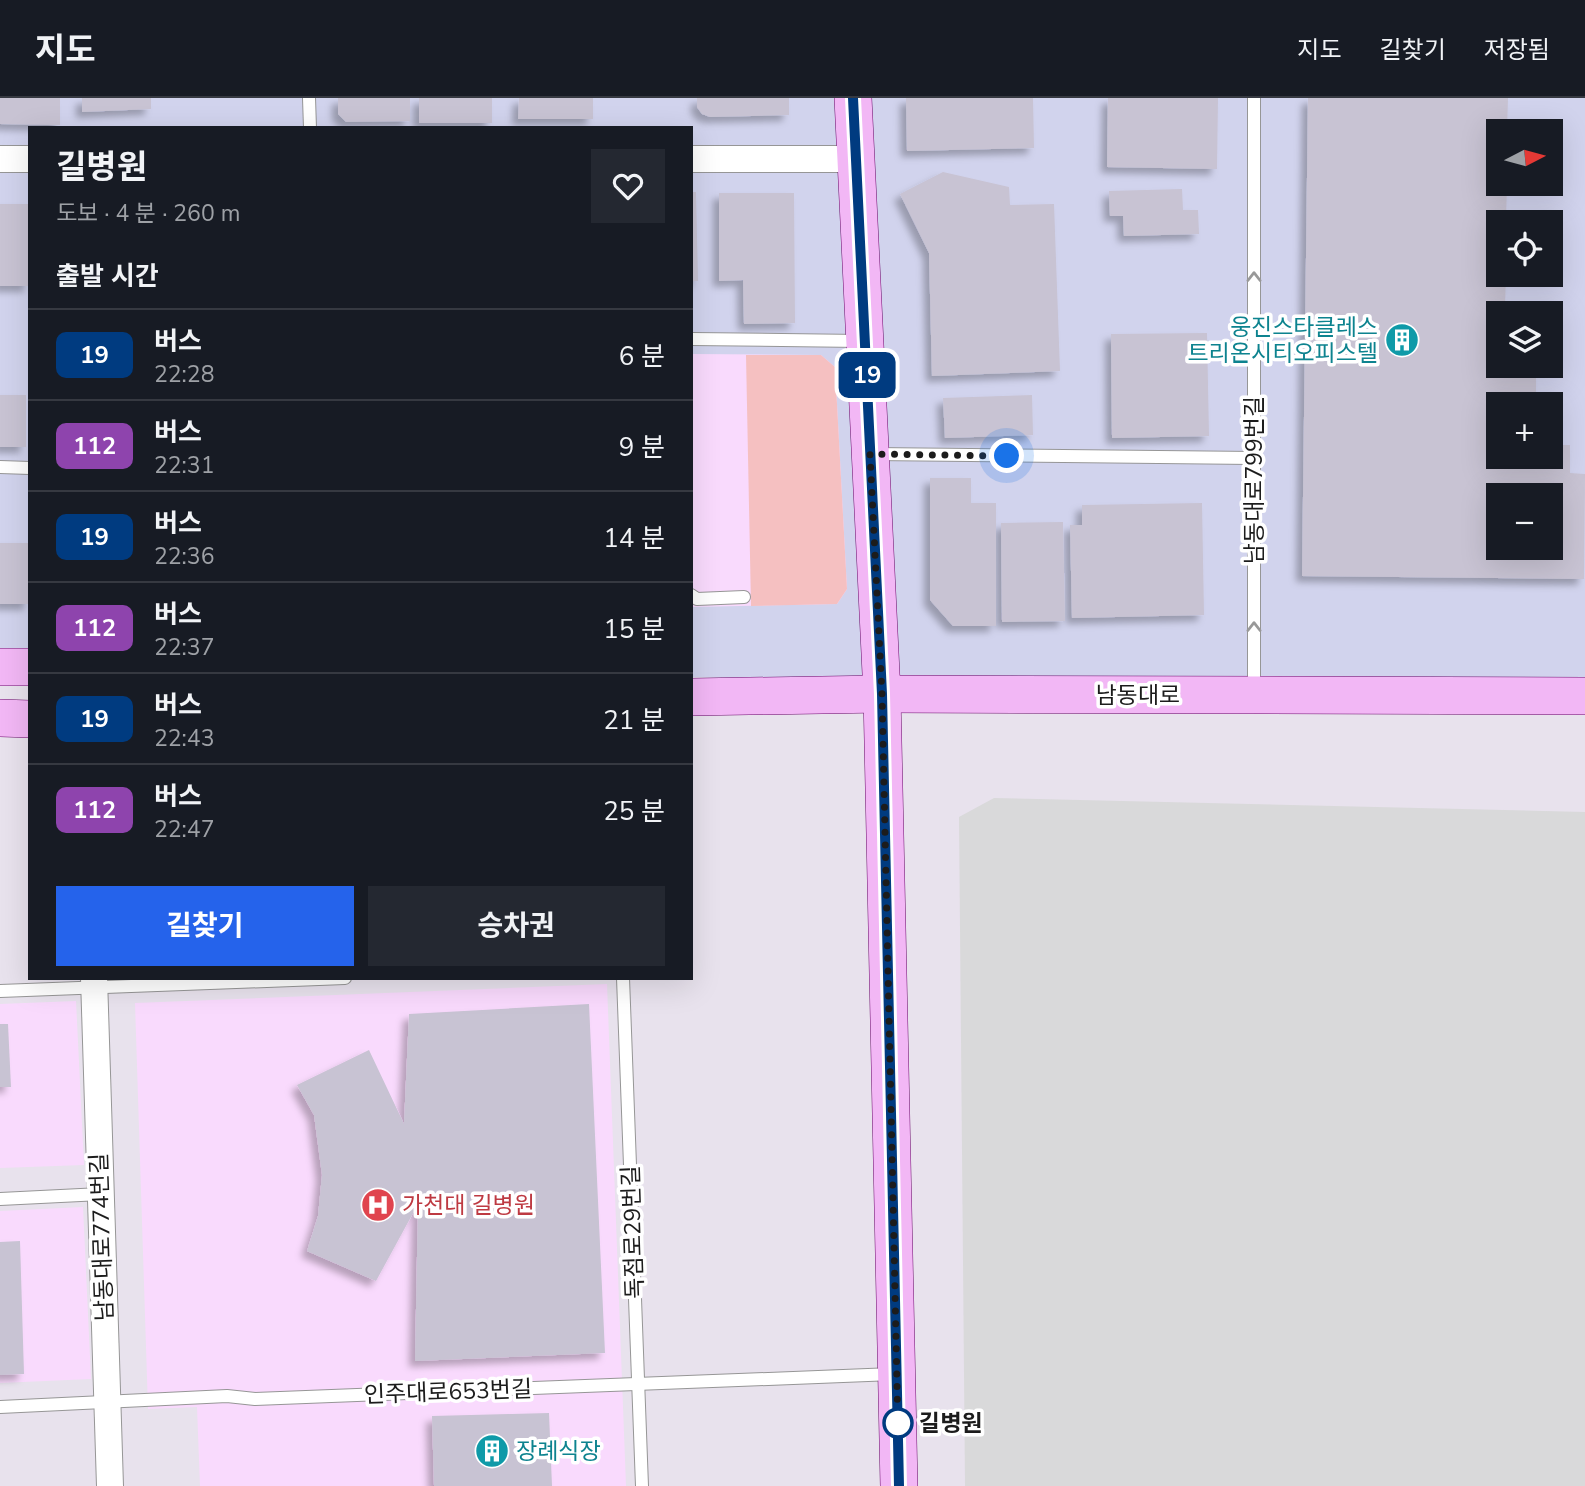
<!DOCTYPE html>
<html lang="ko">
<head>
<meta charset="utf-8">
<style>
	body { margin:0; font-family:"Nunito Sans","Noto Sans KR",sans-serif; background:#242831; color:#f1f3f6; height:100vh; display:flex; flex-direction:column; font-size:26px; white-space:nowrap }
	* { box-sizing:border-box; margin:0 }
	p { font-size:23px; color:#9ea1a6 }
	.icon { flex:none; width:38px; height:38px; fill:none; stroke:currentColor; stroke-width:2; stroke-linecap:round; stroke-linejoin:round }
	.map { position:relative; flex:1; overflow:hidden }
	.panel { position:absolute; left:28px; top:28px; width:665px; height:854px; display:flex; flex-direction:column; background:#171b24; border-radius:0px; box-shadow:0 7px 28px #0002 }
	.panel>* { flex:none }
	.badge { padding:0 14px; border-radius:10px; font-size:24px; line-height:46px }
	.needle { width:46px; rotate:84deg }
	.controls { position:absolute; left:1486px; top:21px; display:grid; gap:14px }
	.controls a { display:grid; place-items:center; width:77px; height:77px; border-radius:0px; background:#171b24; box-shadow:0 7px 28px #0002; font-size:35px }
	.you { position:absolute; width:35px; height:35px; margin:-18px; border:5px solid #fff; border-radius:50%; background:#1a73e8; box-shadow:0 0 0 10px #1a73e833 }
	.map>.badge { position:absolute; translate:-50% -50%; box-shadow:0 0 0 4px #fff }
	h2 { padding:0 28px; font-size:26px; line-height:63px }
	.round { display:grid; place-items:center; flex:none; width:74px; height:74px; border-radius:0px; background:#242831 }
	.overview { display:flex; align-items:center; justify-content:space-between; height:119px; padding:0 28px }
	h1 { font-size:33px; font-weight:700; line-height:52px }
	.button { display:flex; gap:14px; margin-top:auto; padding:14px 28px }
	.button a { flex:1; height:80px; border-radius:0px; background:#2563eb; color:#fff; font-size:28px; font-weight:700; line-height:80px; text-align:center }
	.button a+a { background:#242831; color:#f1f3f6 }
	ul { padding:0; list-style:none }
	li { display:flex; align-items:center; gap:21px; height:91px; padding:0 28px; border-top:2px solid #363941 }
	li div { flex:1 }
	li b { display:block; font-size:26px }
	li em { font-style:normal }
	li .badge { min-width:77px; font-weight:700; text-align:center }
	header { display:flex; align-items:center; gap:42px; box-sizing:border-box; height:98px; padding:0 35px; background:#171b24; border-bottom:2px solid #363941 }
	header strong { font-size:33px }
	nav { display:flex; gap:38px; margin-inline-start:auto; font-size:24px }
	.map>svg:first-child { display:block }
</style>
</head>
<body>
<header>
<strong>지도</strong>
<nav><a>지도</a><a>길찾기</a><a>저장됨</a></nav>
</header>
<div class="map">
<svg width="1585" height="1388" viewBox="0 0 1585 1388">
	<defs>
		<filter id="shadow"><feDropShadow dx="-6" dy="6" stdDeviation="3.5" flood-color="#0004"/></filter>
	</defs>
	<rect width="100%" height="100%" fill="#e8e2ed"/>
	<!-- residential -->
	<path fill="#d9d9da" d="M 994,700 L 1585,714 L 1585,1388 L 965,1388 L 959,719 Z"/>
	<!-- commercial -->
	<path fill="#d1d3ed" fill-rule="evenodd" d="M 0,0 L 1585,0 L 1585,596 L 691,579 L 691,30 L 30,30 L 30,566 L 0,565 ZM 1498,33 L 1550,33 L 1550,86 L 1498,86 ZM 1498,124 L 1550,124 L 1550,177 L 1498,177 ZM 1498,215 L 1550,215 L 1550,268 L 1498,268 ZM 1498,306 L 1550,306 L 1550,359 L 1498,359 ZM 1498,397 L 1550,397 L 1550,450 L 1498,450 Z"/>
	<!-- education -->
	<g fill="#f9dafd">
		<path d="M 691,256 L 821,257 L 835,269 L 847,491 L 837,506 L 691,509 Z"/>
		<path d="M 607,886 L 626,1388 L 200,1388 L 197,1309 L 148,1311 L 135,905 Z"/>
		<path d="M 76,903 L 84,1067 L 0,1070 L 0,906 Z"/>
		<path d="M 83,1109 L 91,1281 L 0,1285 L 0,1113 Z"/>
	</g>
	<!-- park -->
	<path fill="#f5c0c1" d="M 746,257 L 821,257 L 835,269 L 847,491 L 837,506 L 751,508 Z"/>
	<!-- building -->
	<g fill="#c8c3d3" fill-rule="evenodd" filter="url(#shadow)">
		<path d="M 0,0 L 60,0 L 60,27 L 0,26 Z"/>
		<path d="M 82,0 L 151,0 L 151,11 L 82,14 Z"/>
		<path d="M 338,0 L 410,0 L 410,23 L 346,24 L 338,16 Z"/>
		<rect x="419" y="0" width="73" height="25"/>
		<path d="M 519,0 L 593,0 L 593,21 L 518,21 Z"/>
		<path d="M 697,0 L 789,0 L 789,17 L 710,19 L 702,16 L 697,9 Z"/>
		<path d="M 906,0 L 1033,0 L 1034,50 L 907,53 Z"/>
		<path d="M 1108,0 L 1218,0 L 1217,71 L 1107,69 Z"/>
		<path d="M 1308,0 L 1508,0 L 1507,33 L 1498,33 L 1498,86 L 1507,86 L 1506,124 L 1498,124 L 1498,177 L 1506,177 L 1505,209 L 1537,210 L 1537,215 L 1498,215 L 1498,268 L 1536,268 L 1536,306 L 1498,306 L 1498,359 L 1550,359 L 1550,347 L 1570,347 L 1570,375 L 1585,376 L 1584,481 L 1302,478 ZM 1498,397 L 1550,397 L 1550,450 L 1498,450 Z"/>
		<path d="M 943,74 L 1009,89 L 1010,107 L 1054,106 L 1060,273 L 932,278 L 929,155 L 900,96 Z"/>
		<path d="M 1182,91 L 1183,112 L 1198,112 L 1199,136 L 1124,138 L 1123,118 L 1110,118 L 1109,93 Z"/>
		<path d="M 691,94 L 696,94 L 698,183 L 691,183 Z"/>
		<path d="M 719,95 L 794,95 L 795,225 L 744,226 L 743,182 L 719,183 Z"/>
		<rect x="0" y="106" width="30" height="82"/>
		<path d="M 1207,235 L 1209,338 L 1112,340 L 1111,236 Z"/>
		<rect x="0" y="297" width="26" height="52"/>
		<path d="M 1032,297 L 1033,337 L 945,340 L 943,300 Z"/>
		<path d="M 930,380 L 971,380 L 971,405 L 996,405 L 996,528 L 953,528 L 930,502 Z"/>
		<path d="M 1202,405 L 1204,517 L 1072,520 L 1070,427 L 1082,427 L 1082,407 Z"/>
		<path d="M 1063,424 L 1065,523 L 1002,524 L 1001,425 Z"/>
		<rect x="0" y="445" width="30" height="61"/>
		<path d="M 589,906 L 605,1255 L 415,1263 L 418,1106 L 376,1183 L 307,1153 L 318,1118 L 322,1077 L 314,1017 L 297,987 L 369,952 L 404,1026 L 409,916 Z"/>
		<path d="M 0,926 L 8,926 L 11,989 L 0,989 Z"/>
		<path d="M 20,1143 L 24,1276 L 0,1277 L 0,1144 Z"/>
		<path d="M 549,1315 L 552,1388 L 434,1388 L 432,1318 Z"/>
	</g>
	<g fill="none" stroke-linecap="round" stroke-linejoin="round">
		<!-- lane casing -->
		<g stroke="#969696" stroke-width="14">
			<g id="lane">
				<path d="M 309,0 L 310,30"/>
				<path d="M 1254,0 L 1254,593"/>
				<path d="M 691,241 L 861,243"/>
				<path d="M 873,356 L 1254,360"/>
				<path d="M 0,369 L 30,370"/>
				<path d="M 691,497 L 697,501 L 744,499"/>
				<path d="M 623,880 L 642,1388"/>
				<path d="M 0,893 L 345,880"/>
				<path d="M 0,1101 L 101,1096"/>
				<path d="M 0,1309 L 227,1298 L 255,1301 L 893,1276"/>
			</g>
		</g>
		<!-- street casing -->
		<g stroke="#969696" stroke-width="28">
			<g id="street">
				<path d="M 0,61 L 30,61"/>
				<path d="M 691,61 L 856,61"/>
				<path d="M 94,880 L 110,1388"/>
			</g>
		</g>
		<!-- secondary casing -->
		<g stroke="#6a0b6a" stroke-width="38">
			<g id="secondary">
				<path d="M 853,0 L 882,596 L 899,1388"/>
				<path d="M 0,569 L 30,569"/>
				<path d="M 691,599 L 882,596 L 1585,598"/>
				<path d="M 0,620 L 30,621"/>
			</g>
		</g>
		<!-- lane -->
		<use href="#lane" stroke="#fff" stroke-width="12"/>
		<!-- street -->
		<use href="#street" stroke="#fff" stroke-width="26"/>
		<!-- secondary -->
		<use href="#secondary" stroke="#f2b7f5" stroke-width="37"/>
	</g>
	<!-- one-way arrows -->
	<defs><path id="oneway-chevron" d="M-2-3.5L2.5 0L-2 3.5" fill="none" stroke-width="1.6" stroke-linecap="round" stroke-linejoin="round" transform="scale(1.75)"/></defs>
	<g stroke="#999">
		<use href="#oneway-chevron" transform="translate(1254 179) rotate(-90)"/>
		<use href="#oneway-chevron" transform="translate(1254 529) rotate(-90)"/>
	</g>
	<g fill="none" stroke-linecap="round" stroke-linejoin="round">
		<!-- line casing -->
		<g stroke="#fff" stroke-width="16">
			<path id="line" d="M 853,0 L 882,596 L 899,1388"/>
		</g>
		<!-- line -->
		<use href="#line" stroke="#003b80" stroke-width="10"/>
		<!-- walk -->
		<path stroke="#1c1c1c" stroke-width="7" stroke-dasharray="0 12.6" d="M 898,1325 L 898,1332 L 882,596 L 870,356 L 1007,358"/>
	</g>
	<!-- icons -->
	<defs>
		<g id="building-disc" transform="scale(1.75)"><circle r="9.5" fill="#0f9aa8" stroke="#fff"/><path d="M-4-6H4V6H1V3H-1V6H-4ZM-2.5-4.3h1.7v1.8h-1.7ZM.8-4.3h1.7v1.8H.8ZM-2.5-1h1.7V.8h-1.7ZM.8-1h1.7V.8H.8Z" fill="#fff"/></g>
		<g id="hospital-disc" transform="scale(1.75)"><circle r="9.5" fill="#e0444e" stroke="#fff"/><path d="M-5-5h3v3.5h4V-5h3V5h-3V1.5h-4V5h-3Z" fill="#fff"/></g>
	</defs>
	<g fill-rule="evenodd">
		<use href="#building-disc" x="1402" y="242"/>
		<use href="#hospital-disc" x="378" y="1107"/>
		<use href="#building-disc" x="492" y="1353"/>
	</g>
	<!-- markers -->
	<circle fill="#fff" stroke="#003b80" stroke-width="3.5" cx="898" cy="1325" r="14"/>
	<g text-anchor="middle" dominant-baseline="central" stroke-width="7" stroke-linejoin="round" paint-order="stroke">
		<!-- culture labels -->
		<g font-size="23" fill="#0d838f" stroke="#fff" text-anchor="end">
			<text x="1378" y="229">웅진스타클레스<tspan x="1378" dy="26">트리온시티오피스텔</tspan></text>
			<text x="516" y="1353" text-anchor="start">장례식장</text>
		</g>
		<!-- street labels -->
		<g font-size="23" fill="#1c1c1c" stroke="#fff">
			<text transform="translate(1254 382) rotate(-90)">남동대로799번길</text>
			<text x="1138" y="597">남동대로</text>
			<text transform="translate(633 1134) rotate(-92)">독점로29번길</text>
			<text transform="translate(102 1139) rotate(-92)">남동대로774번길</text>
			<text transform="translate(448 1294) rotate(-2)">인주대로653번길</text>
		</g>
		<!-- health labels -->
		<g font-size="23" fill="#be3a42" stroke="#fff" text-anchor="start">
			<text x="402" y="1107">가천대 길병원</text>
		</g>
		<!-- stop labels -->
		<g font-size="23" font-weight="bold" fill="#1c1c1c" stroke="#fff" text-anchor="start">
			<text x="919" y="1325">길병원</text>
		</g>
	</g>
</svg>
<div class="controls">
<a><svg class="needle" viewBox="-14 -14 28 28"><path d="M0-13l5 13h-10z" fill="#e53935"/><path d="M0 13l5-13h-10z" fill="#9ea1a6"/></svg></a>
<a><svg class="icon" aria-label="locate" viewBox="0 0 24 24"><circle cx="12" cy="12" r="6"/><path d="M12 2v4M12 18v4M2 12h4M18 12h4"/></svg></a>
<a><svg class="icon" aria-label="layers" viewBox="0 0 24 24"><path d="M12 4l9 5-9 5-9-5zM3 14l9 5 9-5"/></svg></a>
<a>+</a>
<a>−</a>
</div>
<div class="you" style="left:1007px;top:358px"></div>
<b class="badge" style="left:867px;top:277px;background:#003b80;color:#fff">19</b>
<section class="panel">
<div class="overview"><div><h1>길병원</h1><p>도보 · 4 분 · 260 m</p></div><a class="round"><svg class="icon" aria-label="heart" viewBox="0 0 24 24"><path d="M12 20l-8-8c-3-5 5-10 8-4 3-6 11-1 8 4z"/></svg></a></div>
<h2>출발 시간</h2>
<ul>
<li><span class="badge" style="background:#003b80;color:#fff">19</span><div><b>버스</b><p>22:28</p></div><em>6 분</em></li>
<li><span class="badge" style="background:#8e44ad;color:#fff">112</span><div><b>버스</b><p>22:31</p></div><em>9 분</em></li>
<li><span class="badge" style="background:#003b80;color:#fff">19</span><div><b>버스</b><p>22:36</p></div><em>14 분</em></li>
<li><span class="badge" style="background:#8e44ad;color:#fff">112</span><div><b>버스</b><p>22:37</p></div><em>15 분</em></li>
<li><span class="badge" style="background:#003b80;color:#fff">19</span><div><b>버스</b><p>22:43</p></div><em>21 분</em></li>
<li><span class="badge" style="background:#8e44ad;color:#fff">112</span><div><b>버스</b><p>22:47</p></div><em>25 분</em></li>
</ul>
<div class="button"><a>길찾기</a><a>승차권</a></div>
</section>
</div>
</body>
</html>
